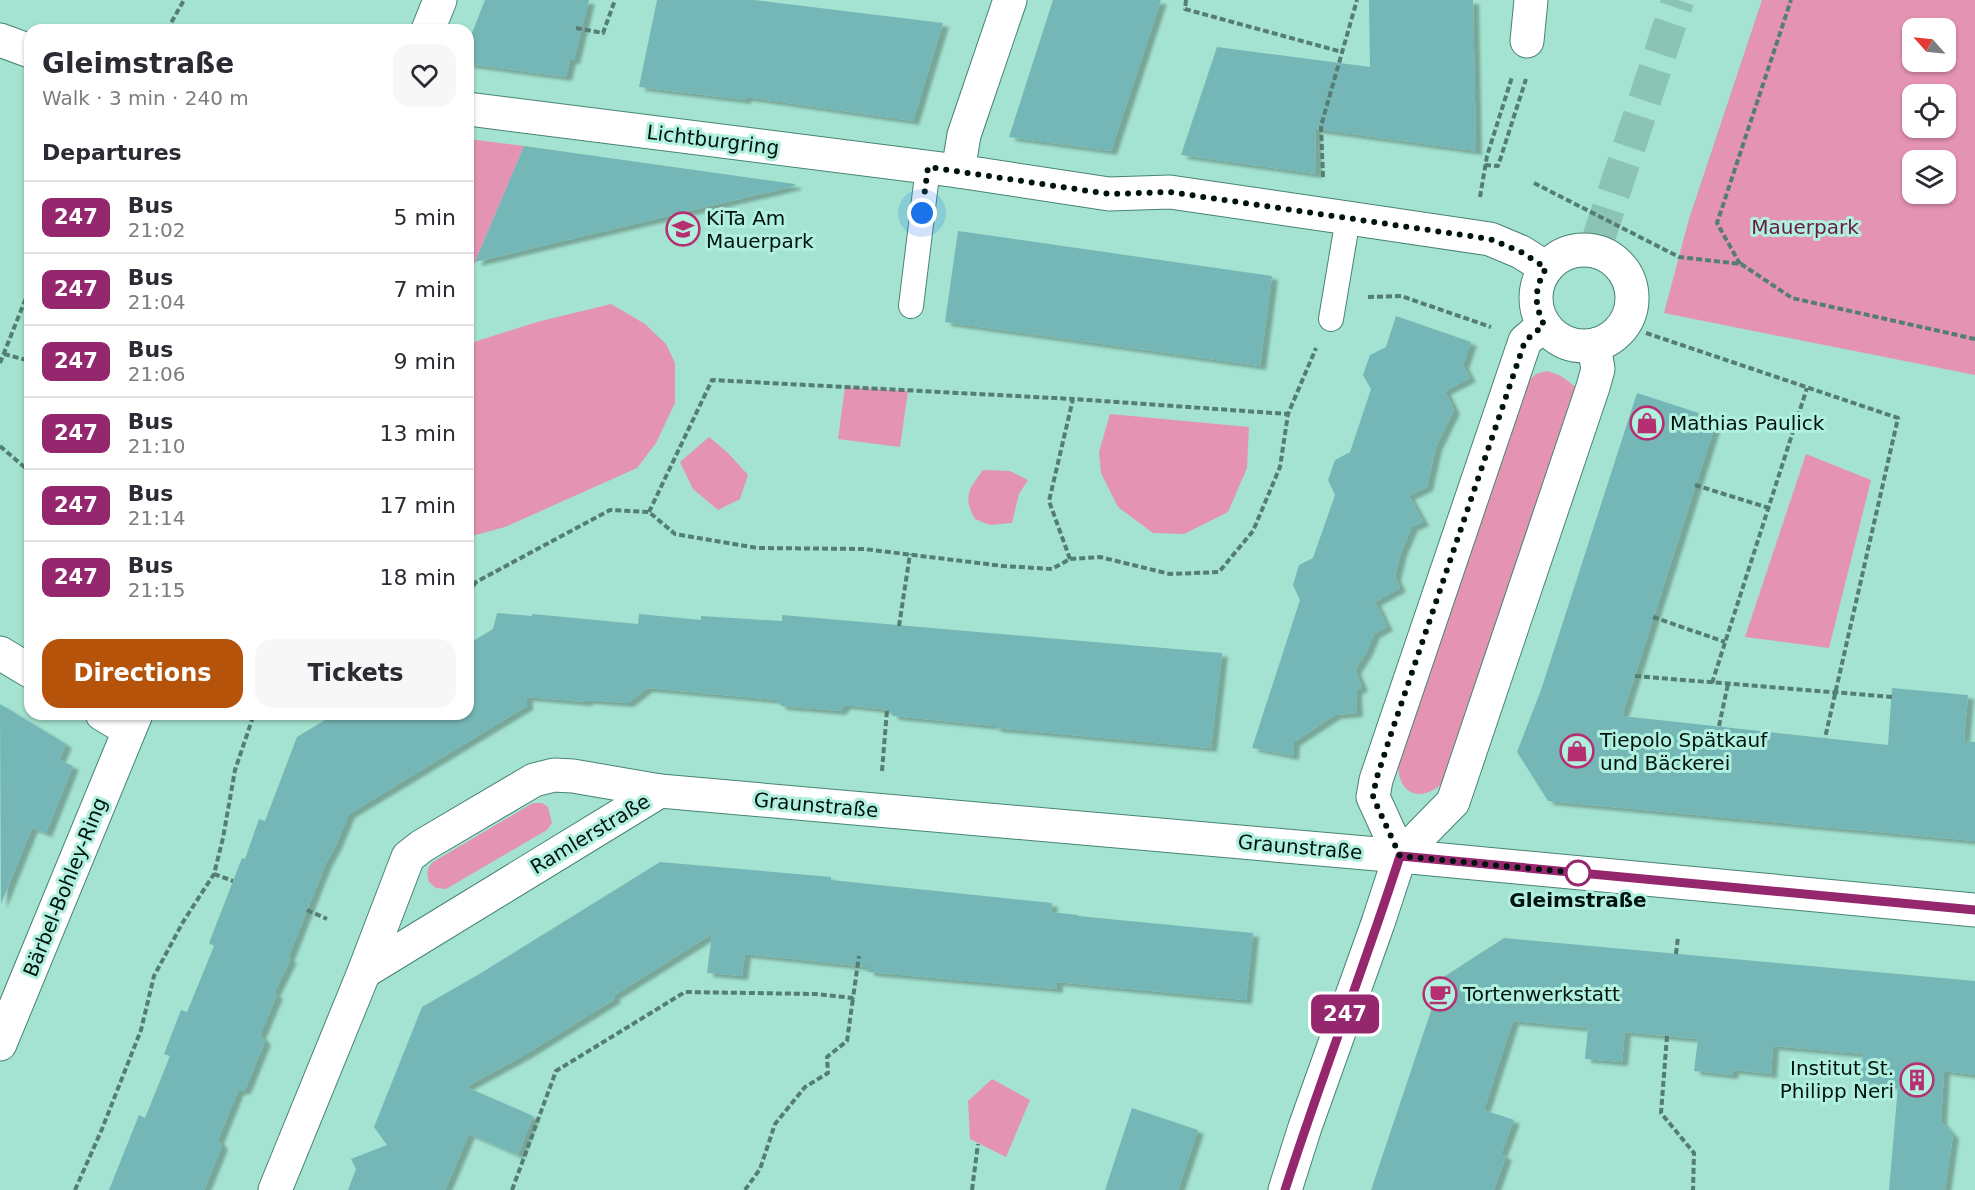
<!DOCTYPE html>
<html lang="en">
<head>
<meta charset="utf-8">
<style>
	body { margin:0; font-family:"DejaVu Sans",sans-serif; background:#f7f7f7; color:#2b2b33; height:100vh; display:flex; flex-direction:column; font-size:22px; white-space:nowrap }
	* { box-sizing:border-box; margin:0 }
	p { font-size:20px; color:#7c7c81 }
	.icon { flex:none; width:33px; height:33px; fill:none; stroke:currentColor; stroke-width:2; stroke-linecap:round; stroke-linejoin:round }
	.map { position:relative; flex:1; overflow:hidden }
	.drawer { position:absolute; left:24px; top:24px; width:450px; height:696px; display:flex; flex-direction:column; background:#fff; border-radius:18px; box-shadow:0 2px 4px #0004 }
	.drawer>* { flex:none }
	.badge { padding:0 12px; border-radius:9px; font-size:21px; line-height:39px }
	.needle { width:39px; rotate:297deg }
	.fabs { position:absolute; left:1902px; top:18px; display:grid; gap:12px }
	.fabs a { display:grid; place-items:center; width:54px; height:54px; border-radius:12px; background:#fff; box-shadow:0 2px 4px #0004; font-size:30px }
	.you { position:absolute; width:30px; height:30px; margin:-15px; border:4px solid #fff; border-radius:50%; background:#1a73e8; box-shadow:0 0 0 9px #1a73e833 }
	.map>.badge { position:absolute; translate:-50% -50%; box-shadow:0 0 0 3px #fff }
	h2 { padding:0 18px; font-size:22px; line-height:54px }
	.round { display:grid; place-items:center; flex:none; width:63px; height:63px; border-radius:18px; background:#f7f7f7 }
	.overview { display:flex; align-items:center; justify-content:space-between; height:102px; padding:0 18px }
	h1 { font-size:28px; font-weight:800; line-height:45px }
	.button { display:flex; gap:12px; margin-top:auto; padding:12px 18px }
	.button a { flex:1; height:69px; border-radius:18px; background:#b45309; color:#fff; font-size:24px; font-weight:800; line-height:69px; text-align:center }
	.button a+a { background:#f7f7f7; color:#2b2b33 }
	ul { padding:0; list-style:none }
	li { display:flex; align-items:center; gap:18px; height:72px; padding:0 18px; border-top:2px solid #e1e1e2 }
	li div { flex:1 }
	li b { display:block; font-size:22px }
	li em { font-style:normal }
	li .badge { min-width:66px; font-weight:700; text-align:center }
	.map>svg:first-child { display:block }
</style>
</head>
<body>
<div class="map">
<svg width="1975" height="1190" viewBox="0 0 1975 1190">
	<defs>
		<filter id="shadow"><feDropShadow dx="6" dy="4" stdDeviation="1.5" flood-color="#0004"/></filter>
	</defs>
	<rect width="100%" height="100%" fill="#a4e3d1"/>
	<!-- green -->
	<g fill="#e593b3" fill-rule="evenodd">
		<path d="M 1762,0 L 1975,0 L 1975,375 L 1664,313 L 1689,219 ZM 1912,28 L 1946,28 L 1946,62 L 1912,62 ZM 1912,94 L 1946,94 L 1946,128 L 1912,128 ZM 1946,160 L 1946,194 L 1912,194 L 1912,160 Z"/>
		<path d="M 468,139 L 524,146 L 468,279 Z"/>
		<path d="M 611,304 L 645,324 L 666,344 L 675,363 L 675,403 L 656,443 L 637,468 L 505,527 L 468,537 L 468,344 L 537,322 Z"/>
		<path d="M 1547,371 C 1559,374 1567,379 1576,388 L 1445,781 C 1424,802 1399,798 1398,765 L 1523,386 L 1536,374 Z"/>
		<path d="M 845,387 L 908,391 L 900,447 L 838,439 Z"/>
		<path d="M 1110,414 L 1249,427 L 1247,468 L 1228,512 L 1184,534 L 1153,533 L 1118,507 L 1101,473 L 1099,452 Z"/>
		<path d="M 709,437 L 728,453 L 748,475 L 740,499 L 718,510 L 693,489 L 680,462 Z"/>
		<path d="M 1806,454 L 1871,480 L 1829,648 L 1745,637 Z"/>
		<path d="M 983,470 L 1010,471 L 1028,480 L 1019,494 L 1012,523 L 990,525 L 975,519 C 963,497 968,490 983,470 Z"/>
		<path d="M 533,803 L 542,803 L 548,807 L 552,823 L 547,830 L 446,889 L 436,888 L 429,882 C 427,873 426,869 433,862 Z"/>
		<path d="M 992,1079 L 1030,1100 L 1006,1157 L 970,1139 L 968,1101 Z"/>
	</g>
	<!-- building -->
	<g fill="#74b7b6" filter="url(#shadow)">
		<path d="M 485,0 L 589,0 L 574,60 L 570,60 L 566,77 L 468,64 L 468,43 Z"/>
		<path d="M 657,0 L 754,0 L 943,23 L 913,121 L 746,97 L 745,100 L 639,87 Z"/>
		<path d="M 1053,0 L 1161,0 L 1111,151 L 1009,137 Z"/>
		<path d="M 1369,0 L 1473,0 L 1476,151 L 1315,129 L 1316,174 L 1181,155 L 1217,47 L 1370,67 Z"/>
		<path d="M 524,146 L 795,184 L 795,186 L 475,262 Z"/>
		<path d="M 958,231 L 1272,276 L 1260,366 L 945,322 Z"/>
		<path d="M 1396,316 L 1471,342 L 1463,365 L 1470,378 L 1445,391 L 1454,410 L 1436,447 L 1427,487 L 1409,496 L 1423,522 L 1412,527 L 1401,552 L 1395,577 L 1400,588 L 1375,602 L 1387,627 L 1374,634 L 1367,651 L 1355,670 L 1362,687 L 1356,691 L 1357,713 L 1335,715 L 1294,742 L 1293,756 L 1252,748 L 1300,600 L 1293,585 L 1299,565 L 1313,558 L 1335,495 L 1328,480 L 1335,460 L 1350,452 L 1371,389 L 1363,375 L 1370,355 L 1386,347 Z"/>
		<path d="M 1637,393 L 1717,419 L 1622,716 L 1888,745 L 1892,688 L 1968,695 L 1964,741 L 1975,742 L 1975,841 L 1548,801 L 1517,752 L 1541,690 Z"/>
		<path d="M 497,613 L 532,616 L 532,614 L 638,624 L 639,614 L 701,620 L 701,616 L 782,621 L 782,615 L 1222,653 L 1211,748 L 995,728 L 995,726 L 893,716 L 890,710 L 845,705 L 840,711 L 781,706 L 777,700 L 647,688 L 628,703 L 588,700 L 585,702 L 527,697 L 527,706 L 349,814 L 336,845 L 326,863 L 288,958 L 291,959 L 274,993 L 277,995 L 260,1035 L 265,1041 L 245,1090 L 238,1091 L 218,1140 L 222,1146 L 204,1190 L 109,1190 L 139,1115 L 145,1118 L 170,1056 L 164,1054 L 181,1010 L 187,1012 L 214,946 L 209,943 L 242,858 L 245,859 L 259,819 L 265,821 L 297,737 L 335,714 L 468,714 L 468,644 L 493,629 Z"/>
		<path d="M 0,704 L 66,744 L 59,760 L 73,766 L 46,833 L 32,828 L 1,904 Z"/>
		<path d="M 660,862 L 831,877 L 831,880 L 1052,903 L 1051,912 L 1078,915 L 1078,916 L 1253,933 L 1246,1000 L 1057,982 L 1057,989 L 868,972 L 868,967 L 745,954 L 742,976 L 707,973 L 712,934 L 613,996 L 615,999 L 526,1054 L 466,1087 L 533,1116 L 518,1155 L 469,1134 L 445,1190 L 348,1190 L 356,1169 L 351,1159 L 387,1145 L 374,1127 L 422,1007 L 481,973 Z"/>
		<path d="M 1504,938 L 1975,981 L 1975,1075 L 1944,1071 L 1941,1121 L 1953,1135 L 1945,1190 L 1889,1190 L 1898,1086 L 1860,1082 L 1863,1054 L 1773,1046 L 1771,1074 L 1733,1070 L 1732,1075 L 1694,1071 L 1698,1039 L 1625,1032 L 1622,1062 L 1585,1059 L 1588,1028 L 1513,1021 L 1484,1110 L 1514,1120 L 1501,1154 L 1506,1156 L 1494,1190 L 1371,1190 L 1442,978 Z"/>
		<path d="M 1132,1108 L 1198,1130 L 1178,1190 L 1105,1190 Z"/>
	</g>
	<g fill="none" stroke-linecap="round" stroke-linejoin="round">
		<!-- tertiary-tunnel -->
		<path stroke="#8bc4b4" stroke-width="33" stroke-dasharray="33 16" stroke-linecap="butt" d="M 1598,240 L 1678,0"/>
		<!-- service casing -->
		<g stroke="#478374" stroke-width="26">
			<g id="service">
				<path d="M 911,306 L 928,167"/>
				<path d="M 1331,319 L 1348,218"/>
			</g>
		</g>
		<!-- minor casing -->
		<g stroke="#478374" stroke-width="35">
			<g id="minor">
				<path d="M 428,30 L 440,0"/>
				<path d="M 0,40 L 30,51"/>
				<path d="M 1527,41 L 1531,0"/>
				<path d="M 468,109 L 958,171 L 1109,194 L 1170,192 L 1348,218 L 1490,239 L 1521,252 L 1546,268"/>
				<path d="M 958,171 L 964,135 L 1010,0"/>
				<path d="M 0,653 L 30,671"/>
				<path d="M 102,714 L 129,730"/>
				<path d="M 364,972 L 660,791"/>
				<path d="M 0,1044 L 136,714"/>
				<path d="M 275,1190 L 364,972 L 408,857 L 422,846 L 534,780 L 554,775 L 573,776 L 660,791 L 1400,856 L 1975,910"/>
			</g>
		</g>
		<!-- tertiary casing -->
		<g stroke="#478374" stroke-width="35">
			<g id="tertiary">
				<circle cx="1584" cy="298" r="48"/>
				<path d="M 1400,856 L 1373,797 L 1376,780 L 1525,341 L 1544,325"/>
				<path d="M 1285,1190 L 1305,1127 L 1378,923 L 1400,856 L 1453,802 L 1593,387 L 1598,369 L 1594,345"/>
			</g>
		</g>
		<!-- path -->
		<g stroke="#547e72" stroke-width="4" stroke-dasharray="6 3" stroke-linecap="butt">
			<path d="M 1186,0 L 1185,9 L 1342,52"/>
			<path d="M 576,28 L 603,33 L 615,0"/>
			<path d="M 167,30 L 184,0"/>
			<path d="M 1485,165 L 1498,166 L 1526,79"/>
			<path d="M 1323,177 L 1321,126 L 1357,0"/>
			<path d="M 1534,183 L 1679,257 L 1741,264 L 1792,298 L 1975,339"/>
			<path d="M 1480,197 L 1487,156 L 1512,77"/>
			<path d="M 1740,264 L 1717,223 L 1791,0"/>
			<path d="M 1368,297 L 1401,296 L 1491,327"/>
			<path d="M 1646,333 L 1898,418 L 1825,738"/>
			<path d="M 4,354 L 30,361"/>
			<path d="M 0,363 L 30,288"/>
			<path d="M 0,446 L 30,472"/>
			<path d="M 1695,485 L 1769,508"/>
			<path d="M 649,512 L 712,380 L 1073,399"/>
			<path d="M 1070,559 L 1049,501 L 1073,399 L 1288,414"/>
			<path d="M 468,593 L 476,582 L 610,510 L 649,512 L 675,534 L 757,548 L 864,549 L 1003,566 L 1052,569 L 1070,559 L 1100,557 L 1170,574 L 1219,572 L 1253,531 L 1280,467 L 1288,414 L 1316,348"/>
			<path d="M 1653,617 L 1725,642"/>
			<path d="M 899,626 L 910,554"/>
			<path d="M 1635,676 L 1892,697"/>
			<path d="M 1712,683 L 1807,388"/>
			<path d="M 1719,726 L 1728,684"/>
			<path d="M 882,771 L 887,710"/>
			<path d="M 214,874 L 233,881"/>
			<path d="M 307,910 L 327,919"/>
			<path d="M 1676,954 L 1678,937"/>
			<path d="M 1667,1036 L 1661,1113 L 1694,1153 L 1693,1190"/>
			<path d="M 75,1190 L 102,1129 L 141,1030 L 154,976 L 183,922 L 214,874 L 223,838 L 235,770 L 254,714"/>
			<path d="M 512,1190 L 556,1071 L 685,992 L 816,994 L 853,998 L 859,956"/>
			<path d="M 745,1190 L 760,1169 L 775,1124 L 805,1087 L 828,1073 L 827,1057 L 847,1041 L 853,998"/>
			<path d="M 972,1190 L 978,1144"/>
		</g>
		<!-- service -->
		<use href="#service" stroke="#fff" stroke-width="24"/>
		<!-- minor -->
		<use href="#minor" stroke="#fff" stroke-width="33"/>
		<!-- tertiary -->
		<use href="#tertiary" stroke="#fff" stroke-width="33"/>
	</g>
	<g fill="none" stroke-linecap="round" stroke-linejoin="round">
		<!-- line casing -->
		<g stroke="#fff" stroke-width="14">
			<path id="line" d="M 1285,1190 C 1321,1078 1364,968 1400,856 L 1975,910"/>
		</g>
		<!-- line -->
		<use href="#line" stroke="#95276e" stroke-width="9"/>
		<!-- walk -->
		<path stroke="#00130e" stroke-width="6" stroke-dasharray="0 10.8" d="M 922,213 L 928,167 L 1109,194 L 1170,192 L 1490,239 L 1521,252 L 1546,268 C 1534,290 1534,303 1544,325 L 1525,341 L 1392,731 L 1376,780 L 1373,797 L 1400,856 L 1578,873"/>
	</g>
	<!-- icons -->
	<defs>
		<g id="school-ring" transform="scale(1.725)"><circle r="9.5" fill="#b1f0de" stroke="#b62f71" stroke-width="1.5"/><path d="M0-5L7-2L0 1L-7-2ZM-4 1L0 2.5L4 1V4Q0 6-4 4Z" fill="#b62f71"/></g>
		<g id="shop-ring" transform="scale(1.725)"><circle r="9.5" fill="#b1f0de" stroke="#b62f71" stroke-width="1.5"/><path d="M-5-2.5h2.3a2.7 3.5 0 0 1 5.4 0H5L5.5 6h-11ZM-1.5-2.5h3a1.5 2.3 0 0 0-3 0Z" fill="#b62f71"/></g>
		<g id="cafe-ring" transform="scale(1.725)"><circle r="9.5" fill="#b1f0de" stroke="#b62f71" stroke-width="1.5"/><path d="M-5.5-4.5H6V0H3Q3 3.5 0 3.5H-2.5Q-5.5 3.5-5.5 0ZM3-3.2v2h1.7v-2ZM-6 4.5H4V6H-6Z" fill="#b62f71"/></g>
		<g id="building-ring" transform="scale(1.725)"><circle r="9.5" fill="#b1f0de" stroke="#b62f71" stroke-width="1.5"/><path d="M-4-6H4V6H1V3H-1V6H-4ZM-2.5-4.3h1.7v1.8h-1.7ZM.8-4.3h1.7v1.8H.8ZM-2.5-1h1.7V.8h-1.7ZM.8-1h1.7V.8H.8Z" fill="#b62f71"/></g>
	</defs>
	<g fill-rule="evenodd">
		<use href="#school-ring" x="683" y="229"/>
		<use href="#shop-ring" x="1647" y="423"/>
		<use href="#shop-ring" x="1577" y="751"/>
		<use href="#cafe-ring" x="1440" y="994"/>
		<use href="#building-ring" x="1917" y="1080"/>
	</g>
	<!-- markers -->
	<circle fill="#fff" stroke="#95276e" stroke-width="3" cx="1578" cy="873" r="12"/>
	<g text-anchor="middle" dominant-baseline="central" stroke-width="6" stroke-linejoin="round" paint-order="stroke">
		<!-- street labels -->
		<g font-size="20" fill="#00130e" stroke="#b1f0de">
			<text transform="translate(713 140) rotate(7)">Lichtburgring</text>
			<text transform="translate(816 805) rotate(5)">Graunstraße</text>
			<text transform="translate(590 834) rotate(-31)">Ramlerstraße</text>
			<text transform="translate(1300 847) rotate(5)">Graunstraße</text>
			<text transform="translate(65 887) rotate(-68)">Bärbel-Bohley-Ring</text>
		</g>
		<!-- poi labels -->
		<g font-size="20" fill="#00130e" stroke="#b1f0de" text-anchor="start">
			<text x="706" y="218">KiTa Am<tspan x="706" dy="23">Mauerpark</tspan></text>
			<text x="1670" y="423">Mathias Paulick</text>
			<text x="1600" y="740">Tiepolo Spätkauf<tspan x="1600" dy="23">und Bäckerei</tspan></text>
			<text x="1463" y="994">Tortenwerkstatt</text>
			<text x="1894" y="1068" text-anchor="end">Institut St.<tspan x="1894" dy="23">Philipp Neri</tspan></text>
		</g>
		<!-- park labels -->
		<g font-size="20" fill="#691a40" stroke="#b1f0de">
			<text x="1805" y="227">Mauerpark</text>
		</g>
		<!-- stop labels -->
		<g font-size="20" font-weight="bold" fill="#00130e" stroke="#b1f0de">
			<text x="1578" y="900">Gleimstraße</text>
		</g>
	</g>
</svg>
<div class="fabs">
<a><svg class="needle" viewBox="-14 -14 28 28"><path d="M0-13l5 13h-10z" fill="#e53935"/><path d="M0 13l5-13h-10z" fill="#7c7c81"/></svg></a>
<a><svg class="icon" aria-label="locate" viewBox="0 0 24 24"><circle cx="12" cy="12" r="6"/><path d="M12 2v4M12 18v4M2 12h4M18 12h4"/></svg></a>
<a><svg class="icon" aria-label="layers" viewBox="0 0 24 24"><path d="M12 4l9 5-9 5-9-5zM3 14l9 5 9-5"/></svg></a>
</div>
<div class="you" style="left:922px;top:213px"></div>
<b class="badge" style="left:1345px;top:1014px;background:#95276e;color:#fff">247</b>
<section class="drawer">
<div class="overview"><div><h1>Gleimstraße</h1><p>Walk · 3 min · 240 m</p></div><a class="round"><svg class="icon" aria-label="heart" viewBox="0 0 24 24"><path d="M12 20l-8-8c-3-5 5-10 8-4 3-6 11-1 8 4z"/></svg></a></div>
<h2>Departures</h2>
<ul>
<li><span class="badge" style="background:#95276e;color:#fff">247</span><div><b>Bus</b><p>21:02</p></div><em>5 min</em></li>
<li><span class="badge" style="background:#95276e;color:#fff">247</span><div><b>Bus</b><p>21:04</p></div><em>7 min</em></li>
<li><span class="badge" style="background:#95276e;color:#fff">247</span><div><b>Bus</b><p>21:06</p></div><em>9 min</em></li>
<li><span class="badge" style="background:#95276e;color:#fff">247</span><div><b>Bus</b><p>21:10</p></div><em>13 min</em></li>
<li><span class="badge" style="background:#95276e;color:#fff">247</span><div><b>Bus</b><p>21:14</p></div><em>17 min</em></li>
<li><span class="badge" style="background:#95276e;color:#fff">247</span><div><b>Bus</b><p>21:15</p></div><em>18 min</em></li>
</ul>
<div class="button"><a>Directions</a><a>Tickets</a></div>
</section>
</div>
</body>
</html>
